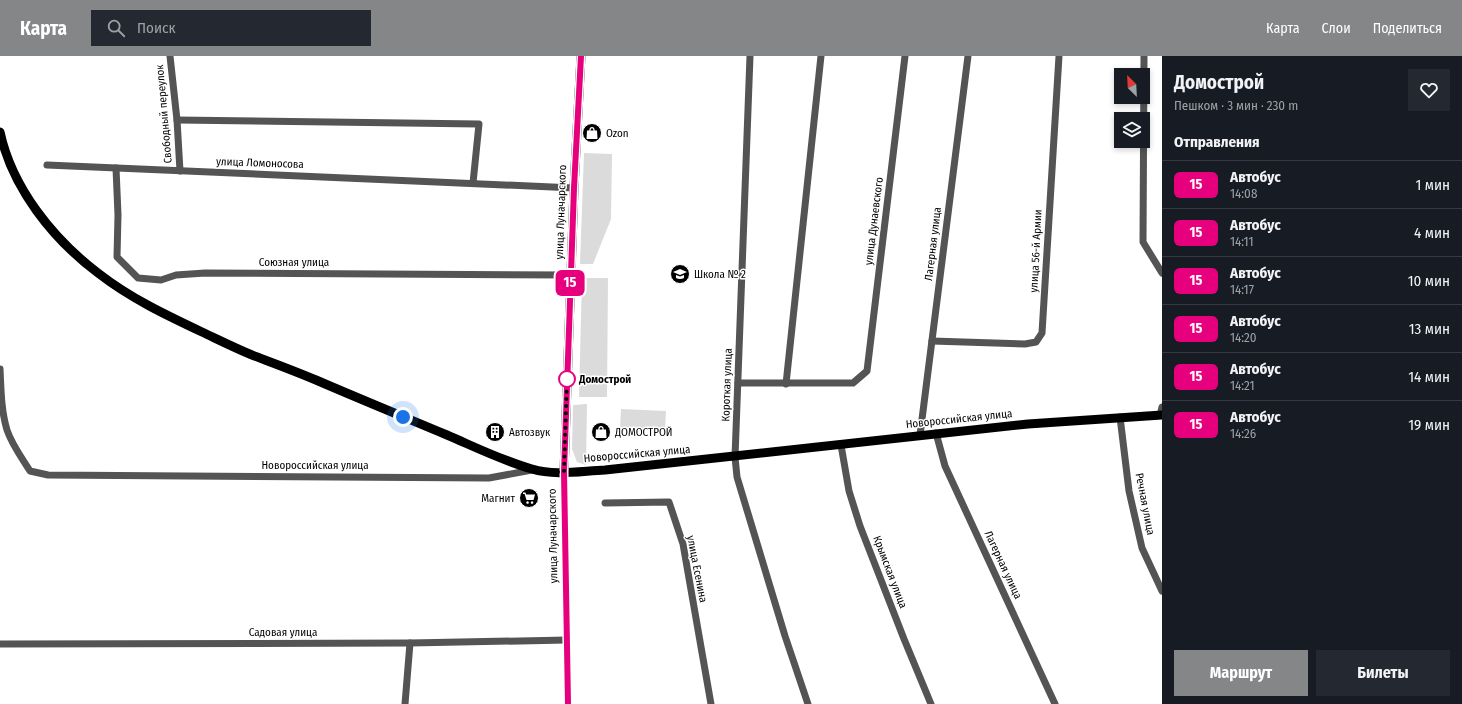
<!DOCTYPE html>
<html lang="ru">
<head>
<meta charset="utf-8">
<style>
	body { margin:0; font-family:"Fira Sans Condensed",sans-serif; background:#242831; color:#f1f3f6; height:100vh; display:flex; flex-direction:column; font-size:15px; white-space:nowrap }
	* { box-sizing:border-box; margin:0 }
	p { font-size:13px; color:#9ea1a6 }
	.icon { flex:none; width:22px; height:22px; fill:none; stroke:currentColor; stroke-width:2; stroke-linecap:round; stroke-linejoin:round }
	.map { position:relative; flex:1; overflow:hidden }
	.drawer { display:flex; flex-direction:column; background:#171b24; width:300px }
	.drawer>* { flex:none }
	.badge { padding:0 8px; border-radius:6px; font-size:14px; line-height:26px }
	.needle { width:26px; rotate:336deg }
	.tools { position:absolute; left:1114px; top:12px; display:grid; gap:8px }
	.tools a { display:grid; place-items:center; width:36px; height:36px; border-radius:0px; background:#171b24; box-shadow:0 2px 6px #0003; font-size:20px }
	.you { position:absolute; width:20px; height:20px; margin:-10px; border:3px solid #fff; border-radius:50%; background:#1a73e8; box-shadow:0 0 0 6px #1a73e833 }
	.map>.badge { position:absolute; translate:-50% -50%; box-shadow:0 0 0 2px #fff }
	h2 { padding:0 12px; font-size:15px; line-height:36px }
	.round { display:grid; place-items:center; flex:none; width:42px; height:42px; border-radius:0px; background:#242831 }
	.overview { display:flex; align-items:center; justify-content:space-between; height:68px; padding:0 12px }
	h1 { font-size:19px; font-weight:700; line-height:30px }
	.button { display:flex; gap:8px; margin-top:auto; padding:8px 12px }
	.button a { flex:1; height:46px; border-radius:0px; background:#858687; color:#fff; font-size:16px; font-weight:700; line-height:46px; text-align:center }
	.button a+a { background:#242831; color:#f1f3f6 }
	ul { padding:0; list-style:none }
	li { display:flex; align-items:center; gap:12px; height:48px; padding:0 12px; border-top:1px solid #363941 }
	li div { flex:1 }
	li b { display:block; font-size:15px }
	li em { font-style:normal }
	li .badge { min-width:44px; font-weight:700; text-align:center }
	header { display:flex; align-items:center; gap:24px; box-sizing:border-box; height:56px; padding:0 20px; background:#858687; color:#fff }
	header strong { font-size:19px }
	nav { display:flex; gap:22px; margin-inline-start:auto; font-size:14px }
	.search { width:280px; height:36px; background:#242831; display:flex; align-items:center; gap:10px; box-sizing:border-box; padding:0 14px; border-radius:0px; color:#9ea1a6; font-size:15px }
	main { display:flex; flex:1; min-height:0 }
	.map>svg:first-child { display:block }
</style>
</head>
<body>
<header>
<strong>Карта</strong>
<div class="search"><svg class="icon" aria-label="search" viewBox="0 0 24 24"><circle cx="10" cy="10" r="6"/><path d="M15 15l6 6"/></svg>Поиск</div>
<nav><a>Карта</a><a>Слои</a><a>Поделиться</a></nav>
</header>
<main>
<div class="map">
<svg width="1162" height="648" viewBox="0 0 1162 648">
	<rect width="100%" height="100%" fill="#fff"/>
	<!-- green -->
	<g fill="#dbdbdb">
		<path d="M 584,97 L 612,98 L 611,163 L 593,208 L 580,208 Z"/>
		<path d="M 582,222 L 608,222 L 607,341 L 579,341 Z"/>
		<path d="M 587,348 L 586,409 L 577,406 L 572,393 L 573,349 Z"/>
		<path d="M 621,353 L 666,355 L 665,374 L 620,373 Z"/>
	</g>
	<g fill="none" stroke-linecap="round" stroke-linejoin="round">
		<!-- minor -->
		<g stroke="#545454" stroke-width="7">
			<path d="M 170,0 L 177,64 L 180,115"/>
			<path d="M 750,0 L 735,401 L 737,421 L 785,580 L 808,648"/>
			<path d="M 1144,0 L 1143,186 L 1162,217"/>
			<path d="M 177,64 L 479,68 L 473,127"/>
			<path d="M 47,109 L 574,132"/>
			<path d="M 116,112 L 118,159 L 117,201 L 138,222 L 161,224 L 176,219 L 205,217 L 571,219"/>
			<path d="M 932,285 L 1025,288 L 1036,286 L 1042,277 L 1059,0"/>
			<path d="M 0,313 C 1,333 1,354 7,374 C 12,389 22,402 30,415 L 48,419 L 489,422 L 532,414"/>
			<path d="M 738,327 L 853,327 L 867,315 L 905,0"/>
			<path d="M 786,328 L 821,0"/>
			<path d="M 1160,359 L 1162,351"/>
			<path d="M 1120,361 L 1129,435 L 1142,492 L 1162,535"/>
			<path d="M 936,377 L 945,410 L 1055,648"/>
			<path d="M 920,379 L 968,0"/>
			<path d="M 841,389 L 849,435 L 860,470 L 904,583 L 931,648"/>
			<path d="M 564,416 L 568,648"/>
			<path d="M 605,447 L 669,446 L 683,488 L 711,648"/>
			<path d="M 0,588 L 410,587 L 567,584"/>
			<path d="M 405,648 L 410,587"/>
		</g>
		<!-- major -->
		<g stroke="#000" stroke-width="9">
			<path d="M 0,76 C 12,132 53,183 98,217 C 130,242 166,259 202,276 C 219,284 235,292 252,299 C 273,307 295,315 316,324 C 360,343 404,361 447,379 C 475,391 503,405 532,413 C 555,420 581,415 605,414 L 1028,368 L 1162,359"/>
			<path d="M 564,416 L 574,132 L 581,0"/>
		</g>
	</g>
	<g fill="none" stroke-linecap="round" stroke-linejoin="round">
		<!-- line casing -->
		<g stroke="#fff" stroke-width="9">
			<path id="line" d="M 568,648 L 564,416 L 574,132 L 581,0"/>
		</g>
		<!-- line -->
		<use href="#line" stroke="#e6007e" stroke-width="6"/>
		<!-- walk -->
		<path stroke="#000" stroke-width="4" stroke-dasharray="0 7.2" d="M 403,361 L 508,405 L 532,414 L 544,416 L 564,416 L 567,323"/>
	</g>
	<!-- icons -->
	<defs>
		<g id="shop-disc" transform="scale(1)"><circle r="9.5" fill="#000" stroke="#fff"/><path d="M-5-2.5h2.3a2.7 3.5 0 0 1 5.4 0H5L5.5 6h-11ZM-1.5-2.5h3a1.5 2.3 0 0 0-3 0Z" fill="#fff"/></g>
		<g id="school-disc" transform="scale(1)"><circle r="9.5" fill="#000" stroke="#fff"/><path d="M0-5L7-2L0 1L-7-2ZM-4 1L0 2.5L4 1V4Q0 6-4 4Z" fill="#fff"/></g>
		<g id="building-disc" transform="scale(1)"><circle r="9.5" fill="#000" stroke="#fff"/><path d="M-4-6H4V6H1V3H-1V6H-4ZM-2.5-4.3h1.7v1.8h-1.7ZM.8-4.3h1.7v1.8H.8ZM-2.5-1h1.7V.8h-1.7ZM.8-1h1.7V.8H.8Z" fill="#fff"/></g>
		<g id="supermarket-disc" transform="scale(1)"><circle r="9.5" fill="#000" stroke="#fff"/><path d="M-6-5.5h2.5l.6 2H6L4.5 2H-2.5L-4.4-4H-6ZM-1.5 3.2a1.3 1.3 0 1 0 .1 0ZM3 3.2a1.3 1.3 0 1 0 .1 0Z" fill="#fff"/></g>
	</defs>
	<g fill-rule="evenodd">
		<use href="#shop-disc" x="592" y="77"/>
		<use href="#school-disc" x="680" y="218"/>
		<use href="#building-disc" x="495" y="376"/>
		<use href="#shop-disc" x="601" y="376"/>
		<use href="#supermarket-disc" x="529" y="442"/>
	</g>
	<!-- markers -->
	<circle fill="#fff" stroke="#e6007e" stroke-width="2" cx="567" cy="323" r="8"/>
	<g text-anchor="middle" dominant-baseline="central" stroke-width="3" stroke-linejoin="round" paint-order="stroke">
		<!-- street labels -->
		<g font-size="11" fill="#000" stroke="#fff">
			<text transform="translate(164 58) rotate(-95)">Свободный переулок</text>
			<text transform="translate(260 107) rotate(2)">улица Ломоносова</text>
			<text transform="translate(561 156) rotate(-88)">улица Луначарского</text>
			<text transform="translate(874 165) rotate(-83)">улица Дунаевского</text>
			<text transform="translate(933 188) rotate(-83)">Лагерная улица</text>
			<text transform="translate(1036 195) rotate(-87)">улица 56-й Армии</text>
			<text x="294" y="206">Союзная улица</text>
			<text transform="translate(727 329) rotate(-88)">Короткая улица</text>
			<text transform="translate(959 363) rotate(-6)">Новороссийская улица</text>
			<text transform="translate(637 398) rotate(-5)">Новороссийская улица</text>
			<text x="315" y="409">Новороссийская улица</text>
			<text transform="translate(1145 448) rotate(79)">Речная улица</text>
			<text transform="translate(553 480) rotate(-91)">улица Луначарского</text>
			<text transform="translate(1003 509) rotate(65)">Лагерная улица</text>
			<text transform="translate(697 513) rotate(79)">улица Есенина</text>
			<text transform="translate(890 516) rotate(69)">Крымская улица</text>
			<text x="283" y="576">Садовая улица</text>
		</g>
		<!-- poi labels -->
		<g font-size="11" fill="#000" stroke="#fff" text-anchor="start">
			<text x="606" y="77">Ozon</text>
			<text x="694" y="218">Школа № 2</text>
			<text x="509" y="376">Автозвук</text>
			<text x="615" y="376">ДОМОСТРОЙ</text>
			<text x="515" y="442" text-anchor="end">Магнит</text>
		</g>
		<!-- stop labels -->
		<g font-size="11" font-weight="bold" fill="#000" stroke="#fff" text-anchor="start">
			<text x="579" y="323">Домострой</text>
		</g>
	</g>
</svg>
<div class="tools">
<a><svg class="needle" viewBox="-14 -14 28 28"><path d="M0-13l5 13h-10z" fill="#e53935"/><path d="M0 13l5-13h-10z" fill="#9ea1a6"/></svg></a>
<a><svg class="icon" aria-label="layers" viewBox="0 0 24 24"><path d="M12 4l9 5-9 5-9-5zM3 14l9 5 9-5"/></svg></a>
</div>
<div class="you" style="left:403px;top:361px"></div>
<b class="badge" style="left:570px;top:227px;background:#e6007e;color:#fff">15</b>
</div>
<section class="drawer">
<div class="overview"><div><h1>Домострой</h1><p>Пешком · 3 мин · 230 m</p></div><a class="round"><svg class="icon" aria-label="heart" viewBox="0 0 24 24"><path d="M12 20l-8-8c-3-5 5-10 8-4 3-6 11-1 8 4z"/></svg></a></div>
<h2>Отправления</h2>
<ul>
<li><span class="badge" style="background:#e6007e;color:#fff">15</span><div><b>Автобус</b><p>14:08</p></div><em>1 мин</em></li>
<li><span class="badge" style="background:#e6007e;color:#fff">15</span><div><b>Автобус</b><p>14:11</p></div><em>4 мин</em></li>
<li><span class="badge" style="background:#e6007e;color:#fff">15</span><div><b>Автобус</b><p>14:17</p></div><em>10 мин</em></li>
<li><span class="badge" style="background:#e6007e;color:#fff">15</span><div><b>Автобус</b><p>14:20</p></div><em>13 мин</em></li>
<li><span class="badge" style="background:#e6007e;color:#fff">15</span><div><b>Автобус</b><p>14:21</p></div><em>14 мин</em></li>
<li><span class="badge" style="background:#e6007e;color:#fff">15</span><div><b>Автобус</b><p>14:26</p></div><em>19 мин</em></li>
</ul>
<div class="button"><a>Маршрут</a><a>Билеты</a></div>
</section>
</main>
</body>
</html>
